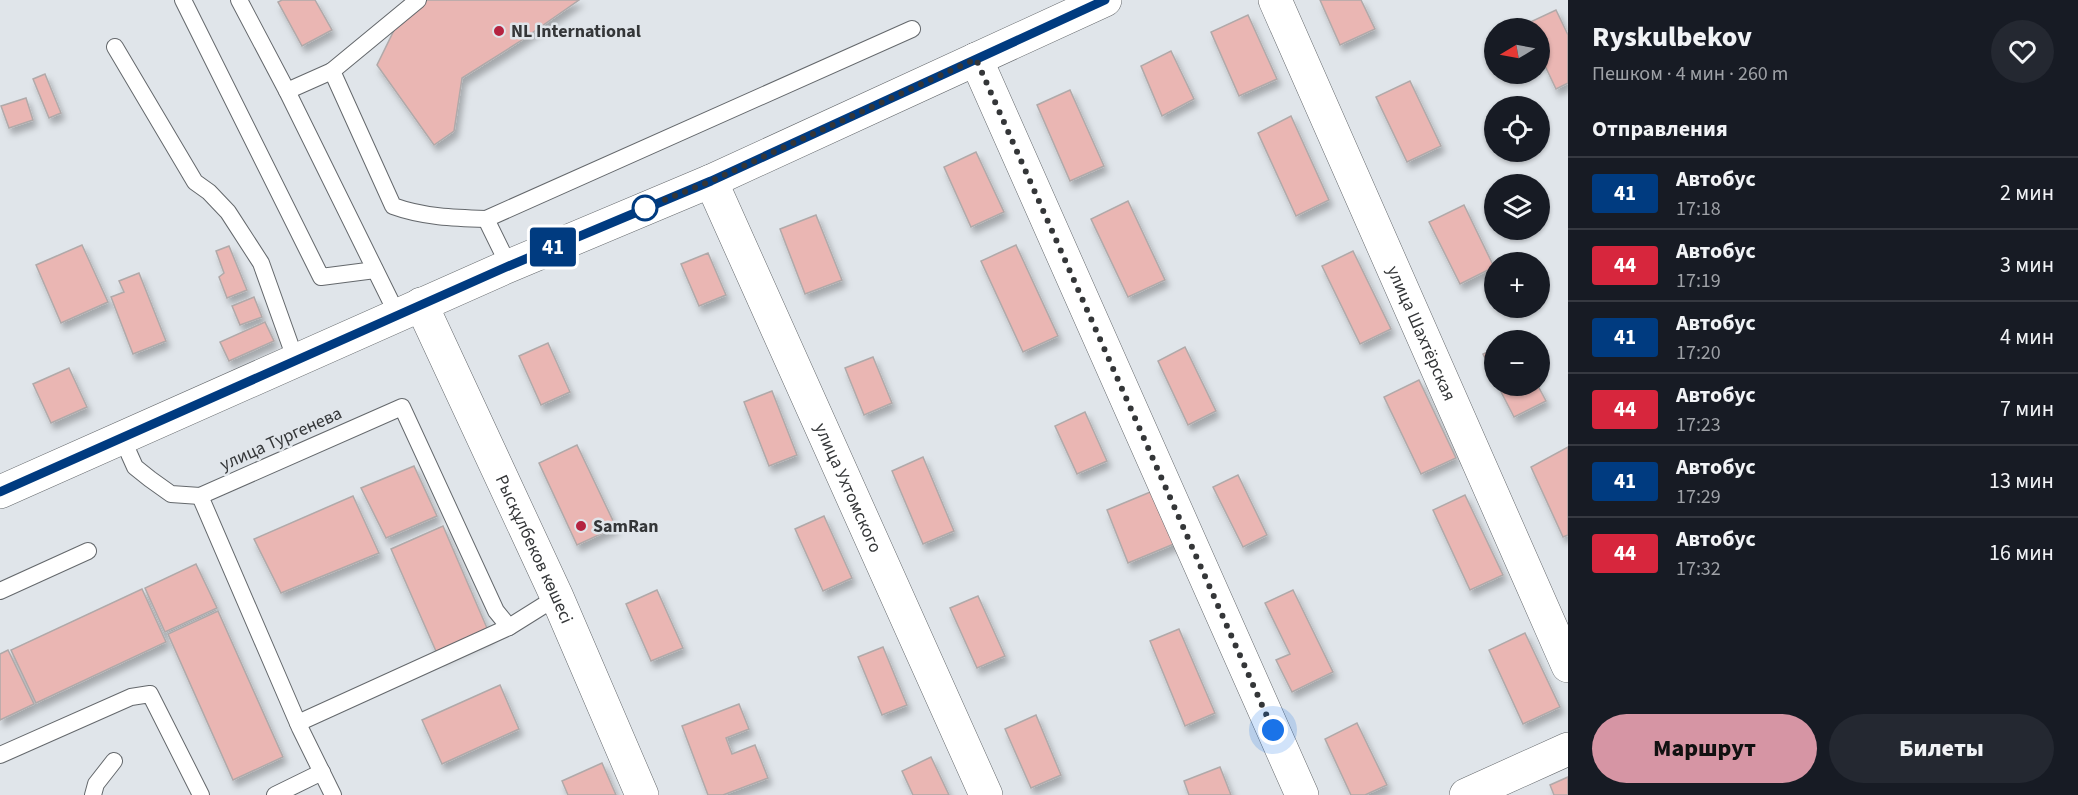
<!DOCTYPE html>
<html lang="ru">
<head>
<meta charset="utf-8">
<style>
	body { margin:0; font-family:"Source Sans 3",sans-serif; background:#242831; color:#f1f3f6; height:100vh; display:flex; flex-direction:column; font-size:22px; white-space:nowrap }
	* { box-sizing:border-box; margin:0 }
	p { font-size:20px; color:#9ea1a6 }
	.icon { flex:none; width:33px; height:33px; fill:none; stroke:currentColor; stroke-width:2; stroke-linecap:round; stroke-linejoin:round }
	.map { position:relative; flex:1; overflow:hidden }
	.drawer { display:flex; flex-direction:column; background:#171b24; width:510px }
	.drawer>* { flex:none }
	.badge { padding:0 12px; border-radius:4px; font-size:21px; line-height:39px }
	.needle { width:39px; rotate:260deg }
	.buttons { position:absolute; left:1484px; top:18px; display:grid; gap:12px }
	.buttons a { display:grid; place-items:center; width:66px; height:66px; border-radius:50%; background:#171b24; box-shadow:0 2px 4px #0004; font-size:30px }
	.you { position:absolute; width:30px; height:30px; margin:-15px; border:4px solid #fff; border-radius:50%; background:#1a73e8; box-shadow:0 0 0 9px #1a73e833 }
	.map>.badge { position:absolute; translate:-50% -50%; box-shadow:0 0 0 3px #fff }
	h2 { padding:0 24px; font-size:22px; line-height:54px }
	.round { display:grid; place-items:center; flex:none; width:63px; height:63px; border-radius:32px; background:#242831 }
	.head { display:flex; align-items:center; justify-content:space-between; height:102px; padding:0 24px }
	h1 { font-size:28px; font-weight:800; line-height:45px }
	.cta { display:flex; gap:12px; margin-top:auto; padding:12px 24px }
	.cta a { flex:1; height:69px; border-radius:36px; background:#d695a4; color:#111; font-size:24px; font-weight:800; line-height:69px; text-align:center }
	.cta a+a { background:#242831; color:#f1f3f6 }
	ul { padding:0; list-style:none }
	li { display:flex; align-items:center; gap:18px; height:72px; padding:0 24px; border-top:2px solid #363941 }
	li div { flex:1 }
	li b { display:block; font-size:22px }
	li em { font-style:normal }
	li .badge { min-width:66px; font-weight:700; text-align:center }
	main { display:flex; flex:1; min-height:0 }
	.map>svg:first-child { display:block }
</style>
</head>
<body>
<main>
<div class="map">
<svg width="1568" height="795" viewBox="0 0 1568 795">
	<defs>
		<filter id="shadow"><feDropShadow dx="3.5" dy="6" stdDeviation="3" flood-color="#0004"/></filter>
	</defs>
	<rect width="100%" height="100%" fill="#e0e5ea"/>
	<!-- building -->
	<g fill="#eab6b3" stroke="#b0a9a9" stroke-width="1.5" filter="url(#shadow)">
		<path d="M 282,0 L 315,0 L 332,30 L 302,46 L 278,2 Z"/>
		<path d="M 421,0 L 579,0 L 519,42 L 462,78 L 454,131 L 434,145 L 377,65 L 403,12 Z"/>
		<path d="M 1320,0 L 1361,0 L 1375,29 L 1340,45 Z"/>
		<path d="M 1556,10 L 1568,35 L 1568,83 L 1556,89 L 1539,53 L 1539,28 L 1528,28 L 1526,24 Z"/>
		<path d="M 1248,15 L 1277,79 L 1239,96 L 1211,32 Z"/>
		<path d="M 1171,51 L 1194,99 L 1162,116 L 1141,66 Z"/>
		<path d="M 45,74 L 61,113 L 49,118 L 33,79 Z"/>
		<path d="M 1410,81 L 1441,146 L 1407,162 L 1376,97 Z"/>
		<path d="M 1070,90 L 1104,166 L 1070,181 L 1037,105 Z"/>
		<path d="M 26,98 L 33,120 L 9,128 L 1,106 Z"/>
		<path d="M 1291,116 L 1329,200 L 1296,216 L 1258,133 Z"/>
		<path d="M 976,152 L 1004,212 L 971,227 L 944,167 Z"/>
		<path d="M 1128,201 L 1165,280 L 1128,297 L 1091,219 Z"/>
		<path d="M 1464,205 L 1494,267 L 1460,284 L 1429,222 Z"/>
		<path d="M 816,215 L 842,280 L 805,294 L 780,229 Z"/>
		<path d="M 82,245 L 108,302 L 61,323 L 36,265 Z"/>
		<path d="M 1016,245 L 1058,336 L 1023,352 L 981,261 Z"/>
		<path d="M 229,246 L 247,290 L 227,298 L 219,277 L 224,273 L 216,251 Z"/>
		<path d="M 1353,251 L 1391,329 L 1360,344 L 1322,266 Z"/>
		<path d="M 708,253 L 726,295 L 699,306 L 681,264 Z"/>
		<path d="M 139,273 L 166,341 L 133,354 L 111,297 L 124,292 L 119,281 Z"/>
		<path d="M 254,297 L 262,317 L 240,325 L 232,306 Z"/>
		<path d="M 265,322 L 274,341 L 229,361 L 220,342 Z"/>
		<path d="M 548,343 L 570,392 L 541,405 L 519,356 Z"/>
		<path d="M 1185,347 L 1216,411 L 1188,425 L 1158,361 Z"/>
		<path d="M 1494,349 L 1494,377 L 1483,354 Z"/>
		<path d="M 873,357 L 892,403 L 864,415 L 845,368 Z"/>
		<path d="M 69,368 L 87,407 L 51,423 L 33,384 Z"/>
		<path d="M 1419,380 L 1456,458 L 1421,474 L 1384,397 Z"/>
		<path d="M 1498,386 L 1538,386 L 1546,401 L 1514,417 Z"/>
		<path d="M 772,391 L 797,455 L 769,466 L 744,402 Z"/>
		<path d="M 1085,412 L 1107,461 L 1077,474 L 1055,426 Z"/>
		<path d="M 577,445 L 616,527 L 577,545 L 539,463 Z"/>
		<path d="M 1568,447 L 1568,535 L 1563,537 L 1531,467 Z"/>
		<path d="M 923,457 L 954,531 L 923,544 L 892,471 Z"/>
		<path d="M 414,466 L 437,516 L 386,538 L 361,488 Z"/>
		<path d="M 1238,475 L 1267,535 L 1243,547 L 1213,487 Z"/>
		<path d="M 1160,488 L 1181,541 L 1128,563 L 1107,510 Z"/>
		<path d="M 1465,495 L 1503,575 L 1470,590 L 1433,510 Z"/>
		<path d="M 353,496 L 379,553 L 281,593 L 254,539 Z"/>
		<path d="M 824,516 L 852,578 L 823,591 L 795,529 Z"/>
		<path d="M 443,526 L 490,635 L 439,658 L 391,549 Z"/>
		<path d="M 196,564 L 217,608 L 165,632 L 145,588 Z"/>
		<path d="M 142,589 L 166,642 L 36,703 L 11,650 Z"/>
		<path d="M 657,590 L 683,648 L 651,661 L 626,604 Z"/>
		<path d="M 1293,590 L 1333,672 L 1292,692 L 1276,660 L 1290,654 L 1265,603 Z"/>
		<path d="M 978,596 L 1005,656 L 977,668 L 950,608 Z"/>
		<path d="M 218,611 L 283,757 L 233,780 L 168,634 Z"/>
		<path d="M 1179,629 L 1215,713 L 1185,726 L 1150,641 Z"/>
		<path d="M 1525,633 L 1560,707 L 1523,724 L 1489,650 Z"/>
		<path d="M 883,647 L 907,705 L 882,715 L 858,657 Z"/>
		<path d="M 8,650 L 34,704 L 0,720 L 0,654 Z"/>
		<path d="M 500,685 L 519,729 L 442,764 L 422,720 Z"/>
		<path d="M 739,704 L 749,729 L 726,738 L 732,754 L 755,745 L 768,778 L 723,795 L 708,795 L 682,726 Z"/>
		<path d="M 1036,715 L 1061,775 L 1031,788 L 1005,729 Z"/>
		<path d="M 1357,723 L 1387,785 L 1365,795 L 1351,795 L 1325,739 Z"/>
		<path d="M 931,757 L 949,795 L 913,795 L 902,771 Z"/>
		<path d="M 602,763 L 616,795 L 568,795 L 562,781 Z"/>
		<path d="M 1220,767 L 1231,795 L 1189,795 L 1184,781 Z"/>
		<path d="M 1568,777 L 1568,795 L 1554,795 L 1550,785 Z"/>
	</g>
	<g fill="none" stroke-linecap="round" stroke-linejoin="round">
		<!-- service casing -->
		<g stroke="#64686c" stroke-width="18">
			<g id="service">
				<path d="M 183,0 L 321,277 L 375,270"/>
				<path d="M 239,0 L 287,91 L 398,316"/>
				<path d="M 418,0 L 332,71 L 393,206 C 423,217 454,218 486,219"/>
				<path d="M 115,47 L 195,182 L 209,192 L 228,212 L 261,263 L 296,361"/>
				<path d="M 287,91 L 332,71"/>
				<path d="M 509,266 L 486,219 L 912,29"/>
				<path d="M 122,438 L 135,467 L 150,479 L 171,494 L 200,496"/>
				<path d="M 0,591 L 88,551"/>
				<path d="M 298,723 L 509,627"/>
				<path d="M 0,755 L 131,697 L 150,694 L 201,795"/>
				<path d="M 93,795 L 96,784 L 114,761"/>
				<path d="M 275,795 L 322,772"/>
				<path d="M 333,795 L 300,728 L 200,496 L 402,407 L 496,611 L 509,627 L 557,597"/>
			</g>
		</g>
		<!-- minor casing -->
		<g stroke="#64686c" stroke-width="34">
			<g id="minor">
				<path id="s1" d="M 1275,0 L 1568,666"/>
				<path d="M 976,59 L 1302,795"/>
				<path id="s2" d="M 711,181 L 986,795"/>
				<path d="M 1466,795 L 1568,749"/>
			</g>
		</g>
		<!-- tertiary casing -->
		<g stroke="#64686c" stroke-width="34">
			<g id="tertiary">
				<path id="s3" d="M 421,304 L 557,597 L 642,795"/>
				<path d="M 0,492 L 504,268 L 711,181 L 1105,0"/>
			</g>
		</g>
		<!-- service -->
		<use href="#service" stroke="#fff" stroke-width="16"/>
		<!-- minor -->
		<use href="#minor" stroke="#fff" stroke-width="33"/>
		<!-- tertiary -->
		<use href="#tertiary" stroke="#fff" stroke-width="33"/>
	</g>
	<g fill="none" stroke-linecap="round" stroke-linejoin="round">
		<!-- line casing -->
		<g stroke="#fff" stroke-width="14">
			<path id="line" d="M 0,492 L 504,268 L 711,181 L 1105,0"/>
		</g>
		<!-- line -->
		<use href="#line" stroke="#003b80" stroke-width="9"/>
		<!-- walk -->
		<path stroke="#343638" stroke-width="6" stroke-dasharray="0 10.8" d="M 645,208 L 711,181 L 976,59 L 1273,730"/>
	</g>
	<!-- markers -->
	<g fill="#b52340" stroke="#e0e5ea" stroke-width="2">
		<circle cx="499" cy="31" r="6"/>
		<circle cx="581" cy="526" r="6"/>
	</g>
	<circle fill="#fff" stroke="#003b80" stroke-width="3" cx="645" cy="208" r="12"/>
	<g text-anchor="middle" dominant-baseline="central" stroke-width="5" stroke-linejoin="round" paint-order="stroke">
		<!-- poi labels -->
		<g font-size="18" font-weight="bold" fill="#343638" stroke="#e0e5ea" text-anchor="start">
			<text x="511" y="31">NL International</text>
			<text x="593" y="526">SamRan</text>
		</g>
		<!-- street labels -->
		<g font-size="18" fill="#343638" stroke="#e0e5ea">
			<text stroke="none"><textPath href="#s1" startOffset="364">улица Шахтёрская</textPath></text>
			<text transform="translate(281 439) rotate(-24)">улица Тургенева</text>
			<text stroke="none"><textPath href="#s2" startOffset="336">улица Ухтомского</textPath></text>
			<text stroke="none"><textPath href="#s3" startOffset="270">Рысқұлбеков көшесі</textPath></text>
		</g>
	</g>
</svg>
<div class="buttons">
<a><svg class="needle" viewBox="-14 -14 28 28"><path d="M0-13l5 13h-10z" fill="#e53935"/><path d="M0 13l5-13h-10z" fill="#9ea1a6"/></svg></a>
<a><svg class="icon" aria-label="locate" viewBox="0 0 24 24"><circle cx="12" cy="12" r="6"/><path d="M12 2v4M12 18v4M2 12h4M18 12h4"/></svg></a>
<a><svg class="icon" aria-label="layers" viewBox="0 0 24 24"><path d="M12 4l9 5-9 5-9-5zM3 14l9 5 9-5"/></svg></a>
<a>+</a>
<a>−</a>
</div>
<div class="you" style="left:1273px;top:730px"></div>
<b class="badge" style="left:553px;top:247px;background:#003b80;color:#fff">41</b>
</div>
<section class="drawer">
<div class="head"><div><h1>Ryskulbekov</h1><p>Пешком · 4 мин · 260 m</p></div><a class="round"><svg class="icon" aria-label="heart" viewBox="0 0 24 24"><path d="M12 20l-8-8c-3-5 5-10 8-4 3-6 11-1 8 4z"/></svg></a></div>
<h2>Отправления</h2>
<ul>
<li><span class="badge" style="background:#003b80;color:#fff">41</span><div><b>Автобус</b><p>17:18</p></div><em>2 мин</em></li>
<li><span class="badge" style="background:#d7263d;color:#fff">44</span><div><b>Автобус</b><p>17:19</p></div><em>3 мин</em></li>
<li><span class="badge" style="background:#003b80;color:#fff">41</span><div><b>Автобус</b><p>17:20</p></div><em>4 мин</em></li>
<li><span class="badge" style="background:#d7263d;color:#fff">44</span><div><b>Автобус</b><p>17:23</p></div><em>7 мин</em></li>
<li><span class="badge" style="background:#003b80;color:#fff">41</span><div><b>Автобус</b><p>17:29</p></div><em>13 мин</em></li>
<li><span class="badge" style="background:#d7263d;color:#fff">44</span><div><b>Автобус</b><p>17:32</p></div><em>16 мин</em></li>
</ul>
<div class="cta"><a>Маршрут</a><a>Билеты</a></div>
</section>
</main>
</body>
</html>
